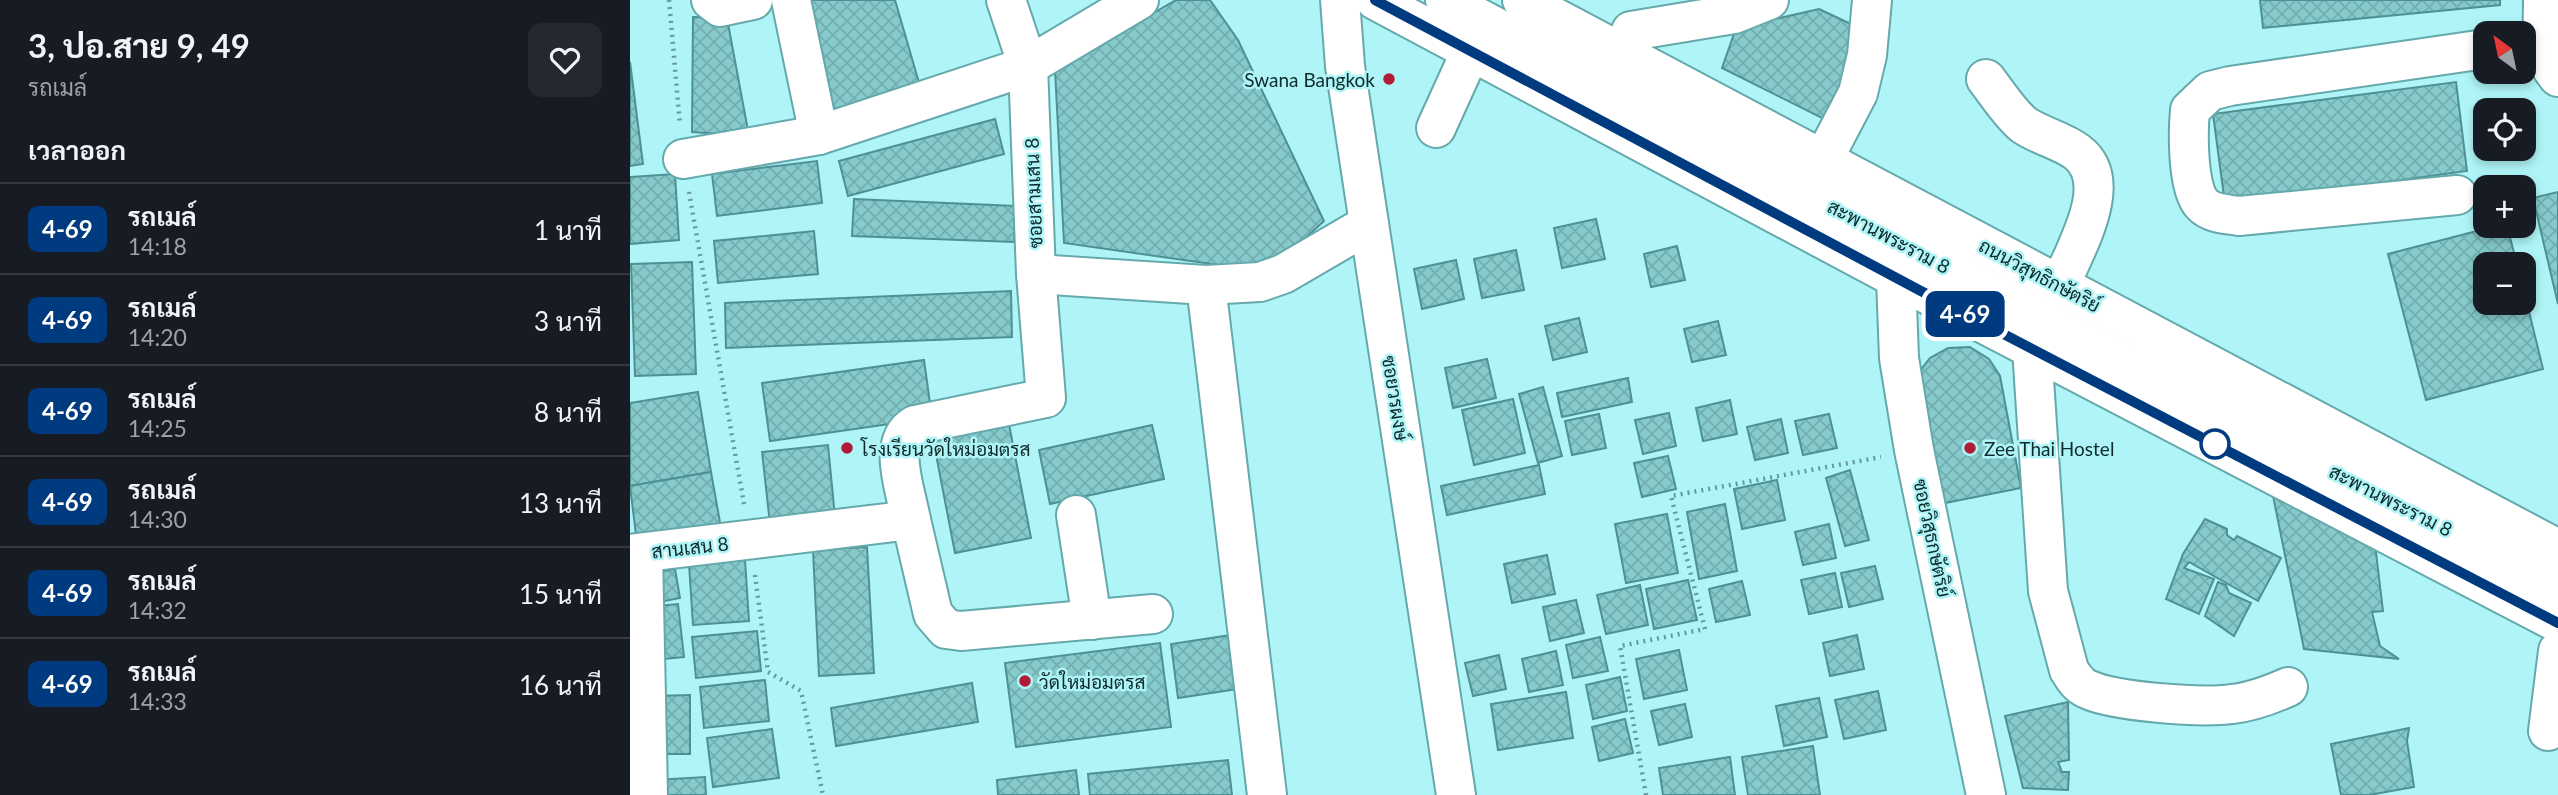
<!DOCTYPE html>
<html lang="th">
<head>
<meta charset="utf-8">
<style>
	body { margin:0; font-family:Lato,Sarabun,sans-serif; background:#242831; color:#f1f3f6; height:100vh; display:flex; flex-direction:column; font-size:26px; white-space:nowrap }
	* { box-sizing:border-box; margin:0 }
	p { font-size:23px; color:#9ea1a6 }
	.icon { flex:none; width:38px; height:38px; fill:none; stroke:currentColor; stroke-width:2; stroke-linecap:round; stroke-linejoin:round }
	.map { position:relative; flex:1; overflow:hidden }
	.details { display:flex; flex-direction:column; background:#171b24; width:630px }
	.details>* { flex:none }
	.badge { padding:0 14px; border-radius:10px; font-size:24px; line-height:46px }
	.needle { width:46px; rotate:327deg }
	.controls { position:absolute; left:1843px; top:21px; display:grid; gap:14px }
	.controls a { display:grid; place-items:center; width:63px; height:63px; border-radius:14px; background:#171b24; box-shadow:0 4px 10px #0003; font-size:35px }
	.map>.badge { position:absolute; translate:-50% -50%; box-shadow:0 0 0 4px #fff }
	h2 { padding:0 28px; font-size:26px; line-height:63px }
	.round { display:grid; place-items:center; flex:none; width:74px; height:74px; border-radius:14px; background:#242831 }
	.headline { display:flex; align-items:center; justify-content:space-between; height:119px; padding:0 28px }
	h1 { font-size:33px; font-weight:700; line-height:52px }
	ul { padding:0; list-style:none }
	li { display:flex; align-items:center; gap:21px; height:91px; padding:0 28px; border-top:2px solid #363941 }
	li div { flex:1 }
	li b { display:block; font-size:26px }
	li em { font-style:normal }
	li .badge { min-width:77px; font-weight:700; text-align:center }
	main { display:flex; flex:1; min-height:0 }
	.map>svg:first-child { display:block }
</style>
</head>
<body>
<main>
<section class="details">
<div class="headline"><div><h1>3, ปอ.สาย 9, 49</h1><p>รถเมล์</p></div><a class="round"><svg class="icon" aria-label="heart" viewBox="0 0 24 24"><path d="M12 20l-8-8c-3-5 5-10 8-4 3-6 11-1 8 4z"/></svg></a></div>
<h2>เวลาออก</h2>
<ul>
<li><span class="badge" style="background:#003b80;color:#fff">4-69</span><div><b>รถเมล์</b><p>14:18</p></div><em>1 นาที</em></li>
<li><span class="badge" style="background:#003b80;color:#fff">4-69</span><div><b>รถเมล์</b><p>14:20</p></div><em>3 นาที</em></li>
<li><span class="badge" style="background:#003b80;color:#fff">4-69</span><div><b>รถเมล์</b><p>14:25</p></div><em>8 นาที</em></li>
<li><span class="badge" style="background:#003b80;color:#fff">4-69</span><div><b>รถเมล์</b><p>14:30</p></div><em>13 นาที</em></li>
<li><span class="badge" style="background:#003b80;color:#fff">4-69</span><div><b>รถเมล์</b><p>14:32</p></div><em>15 นาที</em></li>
<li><span class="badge" style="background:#003b80;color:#fff">4-69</span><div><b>รถเมล์</b><p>14:33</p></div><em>16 นาที</em></li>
</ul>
</section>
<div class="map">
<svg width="1928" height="795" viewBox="0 0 1928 795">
	<defs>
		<pattern id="building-cross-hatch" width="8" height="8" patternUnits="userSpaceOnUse" patternTransform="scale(1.75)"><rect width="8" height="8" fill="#86cacc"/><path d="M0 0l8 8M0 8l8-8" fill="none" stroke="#72aeaf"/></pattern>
	</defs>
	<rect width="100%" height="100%" fill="#aff5f7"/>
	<!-- building -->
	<g fill="url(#building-cross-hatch)" stroke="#4e9194" stroke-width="2">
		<path d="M 170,0 L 265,0 L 290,86 L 202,112 Z"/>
		<path d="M 546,0 L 580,0 L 608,40 L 694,221 L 638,272 L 434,243 L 425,70 Z"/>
		<path d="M 1630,0 L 1870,0 L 1870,5 L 1633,28 Z"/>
		<path d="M 1189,9 L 1225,26 L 1227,68 L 1200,122 L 1092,68 L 1106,28 Z"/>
		<path d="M 63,17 L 97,18 L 119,136 L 62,132 Z"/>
		<path d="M 0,62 L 13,164 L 0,166 Z"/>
		<path d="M 1826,82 L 1837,171 L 1595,204 L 1583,114 Z"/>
		<path d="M 365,119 L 374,154 L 218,196 L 209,161 Z"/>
		<path d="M 187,161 L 192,203 L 87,216 L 82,174 Z"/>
		<path d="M 45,174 L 49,240 L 0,244 L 0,177 Z"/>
		<path d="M 1928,192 L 1928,304 L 1903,198 Z"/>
		<path d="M 224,199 L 386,206 L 384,242 L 222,236 Z"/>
		<path d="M 966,219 L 975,259 L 932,268 L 924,228 Z"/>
		<path d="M 1866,226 L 1877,226 L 1887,264 L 1855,264 L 1855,303 L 1894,303 L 1894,291 L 1913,369 L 1796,400 L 1758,254 Z"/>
		<path d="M 184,231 L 188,274 L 88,283 L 84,241 Z"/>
		<path d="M 1047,246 L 1055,280 L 1021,287 L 1014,254 Z"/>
		<path d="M 886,250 L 894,290 L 852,298 L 844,259 Z"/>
		<path d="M 826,260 L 834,299 L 792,309 L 784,269 Z"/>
		<path d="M 62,262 L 66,374 L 5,376 L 1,264 Z"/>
		<path d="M 381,291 L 382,337 L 96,348 L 95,303 Z"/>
		<path d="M 949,318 L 957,352 L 923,360 L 915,326 Z"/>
		<path d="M 1088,321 L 1096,355 L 1062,362 L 1054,329 Z"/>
		<path d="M 1340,347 L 1359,359 L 1370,376 L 1391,488 L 1310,504 L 1289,372 L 1300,358 L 1318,348 Z"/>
		<path d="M 857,359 L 866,398 L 823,408 L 815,368 Z"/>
		<path d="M 294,360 L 302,418 L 140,441 L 132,383 Z"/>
		<path d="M 998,378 L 1002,402 L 932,417 L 927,393 Z"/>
		<path d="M 913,387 L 932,456 L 908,463 L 889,394 Z"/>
		<path d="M 68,392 L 81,472 L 0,486 L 0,403 Z"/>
		<path d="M 883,399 L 895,453 L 844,465 L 832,410 Z"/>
		<path d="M 1100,400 L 1107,434 L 1073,441 L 1066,408 Z"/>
		<path d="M 1039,413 L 1046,446 L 1013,454 L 1005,420 Z"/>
		<path d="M 969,414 L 976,448 L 942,455 L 935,421 Z"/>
		<path d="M 1199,414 L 1207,448 L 1173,455 L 1165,421 Z"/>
		<path d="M 1151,419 L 1158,453 L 1125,460 L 1117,427 Z"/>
		<path d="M 379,424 L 401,538 L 325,553 L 303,439 Z"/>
		<path d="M 522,425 L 534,479 L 420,504 L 409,450 Z"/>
		<path d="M 198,445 L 205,517 L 140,524 L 132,452 Z"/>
		<path d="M 1038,456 L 1046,489 L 1012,497 L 1004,463 Z"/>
		<path d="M 909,465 L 915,494 L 817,515 L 811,486 Z"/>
		<path d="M 1220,470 L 1239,540 L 1215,546 L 1196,478 Z"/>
		<path d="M 81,472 L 91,528 L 7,543 L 0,486 Z"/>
		<path d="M 1147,480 L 1155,520 L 1112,529 L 1104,489 Z"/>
		<path d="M 1640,481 L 1744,536 L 1753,611 L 1742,612 L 1750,646 L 1769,659 L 1674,649 Z"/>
		<path d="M 1095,504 L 1107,571 L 1069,579 L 1057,512 Z"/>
		<path d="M 1037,514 L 1048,573 L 996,583 L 985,524 Z"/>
		<path d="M 1575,519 L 1597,529 L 1597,535 L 1604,540 L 1607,536 L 1651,558 L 1628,601 L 1559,562 L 1554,568 L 1584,579 L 1569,614 L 1536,599 L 1553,554 Z"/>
		<path d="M 1199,524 L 1206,558 L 1173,565 L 1165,532 Z"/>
		<path d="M 237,547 L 244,673 L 189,676 L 183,550 Z"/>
		<path d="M 917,555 L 925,594 L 882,603 L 874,564 Z"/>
		<path d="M 115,560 L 119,621 L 63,625 L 59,564 Z"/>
		<path d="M 1245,566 L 1253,599 L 1219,607 L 1211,573 Z"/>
		<path d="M 45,569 L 50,598 L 19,604 L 14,575 Z"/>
		<path d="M 1205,573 L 1212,607 L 1179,614 L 1171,580 Z"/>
		<path d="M 1058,580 L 1067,620 L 1024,629 L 1016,589 Z"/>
		<path d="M 1112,581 L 1120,615 L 1086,622 L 1079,589 Z"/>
		<path d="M 1588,582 L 1596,585 L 1599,593 L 1621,603 L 1604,636 L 1575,616 Z"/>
		<path d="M 1010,585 L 1018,625 L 976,634 L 967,595 Z"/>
		<path d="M 946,600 L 954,633 L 920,641 L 913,607 Z"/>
		<path d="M 48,604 L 54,657 L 23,660 L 17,607 Z"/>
		<path d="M 127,631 L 131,671 L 66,678 L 62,637 Z"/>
		<path d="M 601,635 L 608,689 L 548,698 L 541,644 Z"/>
		<path d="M 1227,635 L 1234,669 L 1200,676 L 1193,643 Z"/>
		<path d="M 970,637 L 978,671 L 943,678 L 936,645 Z"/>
		<path d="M 530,643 L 541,727 L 386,747 L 375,663 Z"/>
		<path d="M 1049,650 L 1057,690 L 1014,699 L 1006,659 Z"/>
		<path d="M 926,651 L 933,685 L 899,692 L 892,659 Z"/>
		<path d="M 869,655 L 876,689 L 843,696 L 835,663 Z"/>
		<path d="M 990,677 L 997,711 L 963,719 L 956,685 Z"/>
		<path d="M 135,680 L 139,721 L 74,728 L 70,687 Z"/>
		<path d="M 342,683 L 348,722 L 206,746 L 201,708 Z"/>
		<path d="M 1248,691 L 1256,730 L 1214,739 L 1205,700 Z"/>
		<path d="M 936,692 L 943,738 L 868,750 L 861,704 Z"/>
		<path d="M 60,695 L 60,754 L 24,754 L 23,696 Z"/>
		<path d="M 1189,698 L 1197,737 L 1154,746 L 1146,706 Z"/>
		<path d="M 1438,702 L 1439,760 L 1428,762 L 1432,772 L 1439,772 L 1438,790 L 1393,788 L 1375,716 Z"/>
		<path d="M 1055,704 L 1062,737 L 1029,745 L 1021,711 Z"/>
		<path d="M 995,719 L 1003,753 L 969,761 L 962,727 Z"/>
		<path d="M 1779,728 L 1777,741 L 1784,787 L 1739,795 L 1711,795 L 1701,744 Z"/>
		<path d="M 142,729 L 149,778 L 83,787 L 77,738 Z"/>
		<path d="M 1183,746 L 1190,795 L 1118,795 L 1112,757 Z"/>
		<path d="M 1100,757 L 1105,795 L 1033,795 L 1029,768 Z"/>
		<path d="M 598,760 L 602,795 L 460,795 L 458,774 Z"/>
		<path d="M 446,770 L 449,795 L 368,795 L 367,780 Z"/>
		<path d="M 75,777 L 76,795 L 27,795 L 26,780 Z"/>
	</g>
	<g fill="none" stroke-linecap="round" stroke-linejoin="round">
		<!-- minor casing -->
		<g stroke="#66a9ac" stroke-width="42">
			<g id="minor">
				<path d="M 81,0 L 90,7 L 123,0"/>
				<path d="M 161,0 L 189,135"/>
				<path d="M 710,0 L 715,66 L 826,795"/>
				<path d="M 1913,0 C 1913,26 1909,56 1928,77"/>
				<path d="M 1001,31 L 1104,14 L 1139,0"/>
				<path d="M 1356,79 C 1367,93 1380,114 1394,125 C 1410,136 1431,140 1447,152 C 1487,182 1444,250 1430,286"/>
				<path d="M 806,128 L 841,51"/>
				<path d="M 53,159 L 189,135 L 398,66 L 509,0"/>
				<path d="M 1193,160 L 1228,93 L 1237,55 L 1242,0"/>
				<path d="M 1827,195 L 1609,216 C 1597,214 1581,214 1572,204 C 1557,188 1558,131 1560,110 L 1580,91 L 1600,86 L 1855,49"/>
				<path d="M 406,274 L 576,285 L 630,282 L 653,274 L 739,224"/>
				<path d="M 1266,278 L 1269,358 L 1284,450 L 1356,795"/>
				<path d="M 576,285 L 637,795"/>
				<path d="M 1402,349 L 1418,591 L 1439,670 C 1444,678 1448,685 1457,689 C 1484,702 1571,708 1602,704 C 1622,702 1640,695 1658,687"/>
				<path d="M 446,515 L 462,620"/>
				<path d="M 281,520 L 303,614 L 316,629 L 331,631 L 523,614"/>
				<path d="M 13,553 L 18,795"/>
				<path d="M 0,554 L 281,520 C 276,491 256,442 285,425 L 416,398 L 406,274 L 398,66 L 376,0"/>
				<path d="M 1918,731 L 1928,651"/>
			</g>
		</g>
		<!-- major casing -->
		<g stroke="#66a9ac" stroke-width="42">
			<g id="major">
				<path d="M 745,0 L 1266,278 L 1928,623"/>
				<path d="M 815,0 L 1476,352 L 1928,585"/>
				<path d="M 892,0 L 1928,549"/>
			</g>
		</g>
		<!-- path -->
		<g stroke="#66999a" stroke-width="4.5" stroke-dasharray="2 5" stroke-linecap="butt">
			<path d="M 39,0 L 50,125"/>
			<path d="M 59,192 L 114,504"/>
			<path d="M 125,575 L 138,672 L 171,691 L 193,795"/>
			<path d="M 1016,795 L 990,646 L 1075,629 L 1041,496 L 1251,457"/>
		</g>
		<!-- minor -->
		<use href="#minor" stroke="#fff" stroke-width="38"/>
		<!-- major -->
		<use href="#major" stroke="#fff" stroke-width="38"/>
	</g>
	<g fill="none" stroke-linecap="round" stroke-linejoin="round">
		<!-- line casing -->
		<g stroke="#fff" stroke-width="16">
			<path id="line" d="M 745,0 L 1289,290 L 1928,623"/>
		</g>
		<!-- line -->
		<use href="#line" stroke="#003b80" stroke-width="10"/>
	</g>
	<!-- markers -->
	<g fill="#b01c37" stroke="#aff5f7" stroke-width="2.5">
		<circle cx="759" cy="79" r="7"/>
		<circle cx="217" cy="448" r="7"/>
		<circle cx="1340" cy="448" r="7"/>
		<circle cx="395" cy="681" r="7"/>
	</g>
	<circle fill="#fff" stroke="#003b80" stroke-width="3.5" cx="1585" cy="444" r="14"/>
	<g text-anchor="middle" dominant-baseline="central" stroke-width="5" stroke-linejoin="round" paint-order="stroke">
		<!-- poi labels -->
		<g font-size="19" fill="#0f2b2c" stroke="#aff5f7" text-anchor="start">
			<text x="745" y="79" text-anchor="end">Swana Bangkok</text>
			<text x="231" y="448">โรงเรียนวัดใหม่อมตรส</text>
			<text x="1354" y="448">Zee Thai Hostel</text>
			<text x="409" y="681">วัดใหม่อมตรส</text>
		</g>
		<!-- street labels -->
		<g font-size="19" fill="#0f2b2c" stroke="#aff5f7">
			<text transform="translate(403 193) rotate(-92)">ซอยสามเสน 8</text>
			<text transform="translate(1259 236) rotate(28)">สะพานพระราม 8</text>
			<text transform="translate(1410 275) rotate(28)">ถนนวิสุทธิกษัตริย์</text>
			<text transform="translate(766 398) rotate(81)">ซอยวรผงษ์</text>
			<text transform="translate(1761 500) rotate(27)">สะพานพระราม 8</text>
			<text transform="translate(1303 538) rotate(78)">ซอยวิสุธกษัตริย์</text>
			<text transform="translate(60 547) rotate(-6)">สานเสน 8</text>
		</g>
	</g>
</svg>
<div class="controls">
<a><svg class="needle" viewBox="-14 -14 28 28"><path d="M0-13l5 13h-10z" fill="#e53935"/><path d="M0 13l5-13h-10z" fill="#9ea1a6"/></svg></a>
<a><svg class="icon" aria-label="locate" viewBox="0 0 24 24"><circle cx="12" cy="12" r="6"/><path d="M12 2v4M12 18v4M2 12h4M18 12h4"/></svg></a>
<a>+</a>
<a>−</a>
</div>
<b class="badge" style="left:1335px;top:314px;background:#003b80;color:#fff">4-69</b>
</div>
</main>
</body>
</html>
